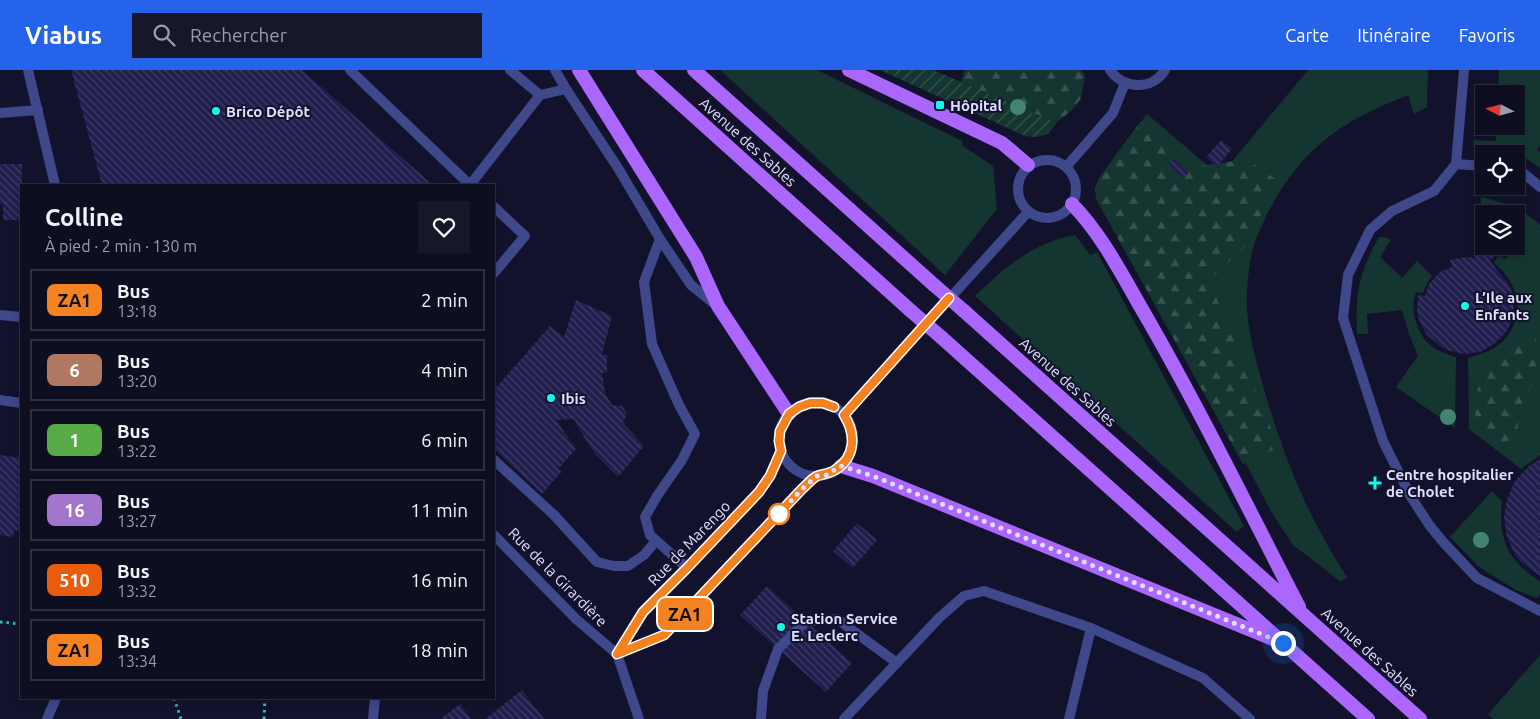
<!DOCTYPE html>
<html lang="fr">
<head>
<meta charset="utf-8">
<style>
	body { margin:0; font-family:Ubuntu,sans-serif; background:#17172a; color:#f1f3f6; height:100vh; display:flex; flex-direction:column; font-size:19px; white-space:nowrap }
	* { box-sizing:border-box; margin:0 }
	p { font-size:16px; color:#9b9ca5 }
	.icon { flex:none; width:28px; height:28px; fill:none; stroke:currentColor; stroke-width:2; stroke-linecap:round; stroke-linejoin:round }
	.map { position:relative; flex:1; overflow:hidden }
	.side { position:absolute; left:20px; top:114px; width:475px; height:515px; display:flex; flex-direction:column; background:#0e0e21; border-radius:0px; box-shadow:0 2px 8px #0003,0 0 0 1px #2e2e3f }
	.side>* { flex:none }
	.badge { padding:0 10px; border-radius:8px; font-size:18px; line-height:32px }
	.needle { width:32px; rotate:276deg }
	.buttons { position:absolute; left:1475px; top:15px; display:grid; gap:10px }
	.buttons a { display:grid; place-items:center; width:50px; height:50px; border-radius:0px; background:#0e0e21; box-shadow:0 2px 8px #0003,0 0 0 1px #2e2e3f; font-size:25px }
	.you { position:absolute; width:25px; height:25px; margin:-12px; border:4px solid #fff; border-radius:50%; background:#1a73e8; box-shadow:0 0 0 8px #1a73e833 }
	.map>.badge { position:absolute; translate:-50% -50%; box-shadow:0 0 0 2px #fff }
	.round { display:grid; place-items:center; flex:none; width:52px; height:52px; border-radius:0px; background:#17172a }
	.headline { display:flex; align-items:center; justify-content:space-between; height:85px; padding:0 25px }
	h1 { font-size:24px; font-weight:700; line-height:38px }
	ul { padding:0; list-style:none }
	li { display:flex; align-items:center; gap:15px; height:62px; margin:0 10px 8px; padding:0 15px; border:2px solid #2e2e3f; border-radius:0px }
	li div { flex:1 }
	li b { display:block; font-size:19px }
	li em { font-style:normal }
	li .badge { min-width:55px; font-weight:700; text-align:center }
	header { display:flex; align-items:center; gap:30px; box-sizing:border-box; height:70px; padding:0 25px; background:#2563eb; color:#fff }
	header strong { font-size:24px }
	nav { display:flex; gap:28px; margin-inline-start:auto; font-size:18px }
	.search { width:350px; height:45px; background:#17172a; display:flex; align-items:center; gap:12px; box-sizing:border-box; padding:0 18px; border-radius:0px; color:#9b9ca5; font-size:19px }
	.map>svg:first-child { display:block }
</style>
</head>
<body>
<header>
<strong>Viabus</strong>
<div class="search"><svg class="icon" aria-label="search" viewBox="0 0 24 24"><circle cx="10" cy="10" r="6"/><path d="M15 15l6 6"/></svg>Rechercher</div>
<nav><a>Carte</a><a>Itinéraire</a><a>Favoris</a></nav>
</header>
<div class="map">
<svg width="1540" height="649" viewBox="0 0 1540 649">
	<defs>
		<pattern id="forest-firs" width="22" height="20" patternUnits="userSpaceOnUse" patternTransform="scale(1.25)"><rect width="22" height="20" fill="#153630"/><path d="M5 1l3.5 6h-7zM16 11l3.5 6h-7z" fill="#37534f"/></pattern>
		<pattern id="garden-furrows" width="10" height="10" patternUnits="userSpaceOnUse" patternTransform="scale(1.25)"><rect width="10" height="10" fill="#153630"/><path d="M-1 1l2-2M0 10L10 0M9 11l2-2" fill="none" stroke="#37534f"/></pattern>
		<pattern id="building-back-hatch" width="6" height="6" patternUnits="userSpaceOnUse" patternTransform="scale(1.25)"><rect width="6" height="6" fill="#201e4d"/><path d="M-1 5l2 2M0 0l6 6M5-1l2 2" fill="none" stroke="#403e68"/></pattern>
	</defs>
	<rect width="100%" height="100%" fill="#12122c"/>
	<!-- grass -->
	<g fill="#153630">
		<path d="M 720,0 L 817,0 L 962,71 L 963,76 L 993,96 L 997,139 L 945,205 Z"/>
		<path d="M 1308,0 L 1428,0 L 1427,37 L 1414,44 L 1408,25 C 1381,36 1355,47 1331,65 C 1295,92 1269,133 1254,175 C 1249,189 1246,224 1247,239 C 1249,271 1261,309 1270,339 C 1289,400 1312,454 1347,507 L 1341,512 L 1293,475 L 1272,443 L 1237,377 L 1126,71 L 1147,44 L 1220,106 Z"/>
		<path d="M 1499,0 L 1540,0 L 1540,76 L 1537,79 L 1540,82 L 1540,98 C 1532,92 1522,85 1513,84 C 1499,82 1486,87 1475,80 L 1473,70 L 1496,71 L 1496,56 L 1516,56 L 1516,24 L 1498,24 Z"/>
		<path d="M 1481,127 C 1502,132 1524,139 1540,155 L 1540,385 L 1521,399 L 1469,359 L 1468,288 C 1482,284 1497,279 1506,268 C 1527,243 1517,211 1494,193 L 1497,187 L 1506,189 L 1524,162 L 1516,156 L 1516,144 L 1480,144 Z"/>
		<path d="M 1075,165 L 1090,185 L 1097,182 L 1244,456 L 1237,462 L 975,226 C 1004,198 1034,172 1075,165 Z"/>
		<path d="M 1379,167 L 1385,167 L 1391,170 L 1380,187 L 1402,208 L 1417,191 L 1432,206 L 1427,213 L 1423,223 L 1416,222 C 1409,240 1417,264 1431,276 C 1439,282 1447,284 1456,287 L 1455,358 L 1396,317 L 1418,286 L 1409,264 L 1402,240 L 1367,244 L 1368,264 L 1357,264 C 1355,223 1359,203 1379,167 Z"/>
		<path d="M 1492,421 L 1502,431 C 1498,468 1507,491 1540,511 L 1540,525 L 1537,528 L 1516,520 L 1479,497 L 1450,467 Z"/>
		<path d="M 1540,585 L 1540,649 L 1494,649 L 1488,644 Z"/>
	</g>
	<!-- forest -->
	<g fill="url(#forest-firs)">
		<path d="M 965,0 L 1081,0 L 1085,5 L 1081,29 L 1070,42 L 1057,52 L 1033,43 L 961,12 Z"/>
		<path d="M 1141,51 L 1193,97 L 1247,89 L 1278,111 L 1244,178 L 1209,210 L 1279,377 L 1243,394 L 1096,129 L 1095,117 L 1101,105 Z"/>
		<path d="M 1540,254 L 1540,289 L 1533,314 L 1523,330 L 1519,345 L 1517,367 L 1504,373 C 1496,369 1487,365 1481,359 C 1468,346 1480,310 1484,295 L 1508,281 L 1517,273 L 1527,276 L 1534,272 Z"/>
	</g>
	<!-- garden -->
	<path fill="url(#garden-furrows)" d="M 880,0 L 933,0 L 1033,43 L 1057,52 L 1048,64 L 1036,67 L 1025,66 Z"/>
	<!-- building -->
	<g fill="url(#building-back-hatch)">
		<path d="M 71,0 L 302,0 L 433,115 L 102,115 Z"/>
		<path d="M 1221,70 L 1232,79 L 1217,97 L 1206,87 Z"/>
		<path d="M 1174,88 L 1189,103 L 1183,109 L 1168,94 Z"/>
		<path d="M 0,94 L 22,94 L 21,150 L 3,150 L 3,134 L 0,134 Z"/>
		<path d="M 1478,149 L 1484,150 L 1484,176 L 1512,176 L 1504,187 L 1494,186 L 1490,191 L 1508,214 L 1512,222 L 1514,238 L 1510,255 L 1506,262 L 1494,274 L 1480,282 L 1463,284 L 1447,280 L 1440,276 L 1427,265 L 1419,250 L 1417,242 L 1418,225 L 1425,226 L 1429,214 L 1435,207 L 1440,202 L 1452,197 L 1450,190 L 1466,187 L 1475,188 Z"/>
		<path d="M 576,230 L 612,246 L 602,284 L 607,285 L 607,303 L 602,303 L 605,323 L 612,335 L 622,336 L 627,343 L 623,353 L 644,376 L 618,407 L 596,385 L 588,374 L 574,349 L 556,350 L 576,379 L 558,399 L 562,401 L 542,424 L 494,379 L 494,320 L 550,256 L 564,267 Z"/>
		<path d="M 0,385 L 21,388 L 21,461 L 14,460 L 13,467 L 0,465 Z"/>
		<path d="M 1540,389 L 1540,506 L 1522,493 L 1515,485 L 1507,467 L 1504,448 L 1507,429 L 1515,411 L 1528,397 Z"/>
		<path d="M 857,453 L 877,470 L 853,498 L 833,481 Z"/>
		<path d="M 767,516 L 852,593 L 826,622 L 740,545 Z"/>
		<path d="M 522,620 L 544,649 L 485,649 Z"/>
		<path d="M 460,634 L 471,649 L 440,649 Z"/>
	</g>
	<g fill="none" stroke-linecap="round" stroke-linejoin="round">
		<!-- path -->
		<g stroke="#33bd9e" stroke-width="3" stroke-dasharray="2.5 4" stroke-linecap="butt">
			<path d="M 0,552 L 21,554"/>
			<path d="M 174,628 L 181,649"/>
			<path d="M 264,649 L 265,628"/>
		</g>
		<!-- service -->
		<g stroke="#3e488a" stroke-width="10">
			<path d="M 350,0 L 470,115"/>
			<path d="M 510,0 L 540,25 L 566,19"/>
			<path d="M 555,0 L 566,19 L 618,98 L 660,169 L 691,215 L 716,235"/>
			<path d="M 1464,0 L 1456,94 L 1434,121 L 1392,141 L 1370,160 L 1348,205 L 1343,248 L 1383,371 L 1411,427 L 1430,456 L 1444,473 L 1477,508 L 1540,541"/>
			<path d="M 1456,94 L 1484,96"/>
			<path d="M 1516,100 L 1521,101 L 1540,117"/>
			<path d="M 470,115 L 540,25"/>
			<path d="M 494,137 L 525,166 L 494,203"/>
			<path d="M 660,169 L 644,212 L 652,274 L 679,335 L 695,364 L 682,390 L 657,426 L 645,447 L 650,465 L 687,498"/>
			<path d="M 494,390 L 554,445 L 597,492 L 614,496 L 628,496 L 644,485 L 656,471"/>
			<path d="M 373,649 L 375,628"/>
			<path d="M 761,649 L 763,621 L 778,579 L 806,551 L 837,549 L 897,593"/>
			<path d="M 844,649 L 939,548 L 964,526 L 984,521 L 1091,558 L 1203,608 L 1250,649"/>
			<path d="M 1069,649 L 1091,558"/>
		</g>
		<!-- minor -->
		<g stroke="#3e488a" stroke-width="10">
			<path d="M 28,0 L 55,115"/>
			<path d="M 1110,0 C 1123,19 1152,21 1165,0"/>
			<path d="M 0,43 L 38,40"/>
			<path d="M 1066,97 L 1113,43 L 1125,13"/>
			<path d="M 0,330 L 21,333"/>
			<path d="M 47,649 L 56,628"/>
		</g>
		<!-- tertiary -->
		<g stroke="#3e488a" stroke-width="10">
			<circle cx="1047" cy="119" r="29"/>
			<path d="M 0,245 L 21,247"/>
			<circle cx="816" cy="369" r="37"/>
			<path d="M 844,345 L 1028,142"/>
			<path d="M 494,465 L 576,549 L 617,584 L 639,649"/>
			<path d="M 617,584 L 664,565 L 802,419 L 817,406"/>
			<path d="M 617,584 L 643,542 L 687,498 L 759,422 L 770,406 L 781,381"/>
		</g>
		<!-- primary -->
		<g stroke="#ab67fd" stroke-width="14">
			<path d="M 579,0 L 696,187 L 718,236 L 789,344"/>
			<path d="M 643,0 L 911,241"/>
			<path d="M 694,0 L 934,215"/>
			<path d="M 849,0 L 1002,73 L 1028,95"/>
			<path d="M 1072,134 C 1104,167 1124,209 1147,248 C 1201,342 1249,440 1299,537"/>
			<path d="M 964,241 L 1420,649"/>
			<path d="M 941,267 L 1368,649"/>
			<path d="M 841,396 L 873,406 L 1273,569"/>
		</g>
		<!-- primary-bridge -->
		<g stroke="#ab67fd" stroke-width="14">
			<path d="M 934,215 L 964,241"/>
			<path d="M 911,241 L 941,267"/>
		</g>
	</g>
	<!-- trees -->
	<g fill="#428374">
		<circle cx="1018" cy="37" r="8"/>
		<circle cx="1448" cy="347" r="8"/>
		<circle cx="1481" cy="470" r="8"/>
	</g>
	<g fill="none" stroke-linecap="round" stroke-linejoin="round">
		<!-- line casing -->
		<g stroke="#fff" stroke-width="11">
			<path id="line" d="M 834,337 L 823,333 L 810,333 L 799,337 L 789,344 L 780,361 L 779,371 L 781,381 L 770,406 L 759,422 L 687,498 L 643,542 L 617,584 L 664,565 L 802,419 C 806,416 811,409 817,406 C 822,404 829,404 835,400 C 856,387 856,364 844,345 L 949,228"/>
		</g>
		<!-- line -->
		<use href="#line" stroke="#f58220" stroke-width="8"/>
		<!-- walk -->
		<path stroke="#dee0fe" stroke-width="5" stroke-dasharray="0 9" d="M 779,444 L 802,419 L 817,406 L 826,405 L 841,396 L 873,406 L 1283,573"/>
	</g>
	<!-- markers -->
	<g fill="#0dfbeb" stroke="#12122c" stroke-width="2">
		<rect x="935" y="30" width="10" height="10" rx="2.5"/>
		<circle cx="216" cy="41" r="5"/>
		<circle cx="1465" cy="236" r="5"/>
		<circle cx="551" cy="328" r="5"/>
		<path d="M1372.5 405.5h5v5h5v5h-5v5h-5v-5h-5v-5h5z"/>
		<circle cx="781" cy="557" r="5"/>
	</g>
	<circle fill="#fff" stroke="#f58220" stroke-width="2.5" cx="779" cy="444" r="10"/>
	<g text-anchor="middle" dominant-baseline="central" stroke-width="4" stroke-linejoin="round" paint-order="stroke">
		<!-- poi labels -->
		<g font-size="15" font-weight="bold" fill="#dee0fe" stroke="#12122c" text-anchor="start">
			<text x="950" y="35">Hôpital</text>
			<text x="226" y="41">Brico Dépôt</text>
			<text x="1475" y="227">L’Ile aux<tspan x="1475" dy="17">Enfants</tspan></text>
			<text x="561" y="328">Ibis</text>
			<text x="1386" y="404">Centre hospitalier<tspan x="1386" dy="17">de Cholet</tspan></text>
			<text x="791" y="548">Station Service<tspan x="791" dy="17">E. Leclerc</tspan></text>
		</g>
		<!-- street labels -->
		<g font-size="15" fill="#dee0fe" stroke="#12122c">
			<text transform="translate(748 72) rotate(42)">Avenue des Sables</text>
			<text transform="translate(1068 312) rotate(42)">Avenue des Sables</text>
			<text transform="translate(689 473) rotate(-46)">Rue de Marengo</text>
			<text transform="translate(558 507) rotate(45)">Rue de la Girardière</text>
			<text transform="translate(1370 582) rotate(42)">Avenue des Sables</text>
		</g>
	</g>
</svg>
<div class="buttons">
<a><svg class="needle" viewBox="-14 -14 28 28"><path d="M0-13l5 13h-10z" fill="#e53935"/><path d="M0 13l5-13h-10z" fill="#9b9ca5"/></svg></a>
<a><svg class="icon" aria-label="locate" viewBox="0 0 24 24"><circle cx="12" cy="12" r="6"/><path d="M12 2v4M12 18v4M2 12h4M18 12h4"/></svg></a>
<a><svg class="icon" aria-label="layers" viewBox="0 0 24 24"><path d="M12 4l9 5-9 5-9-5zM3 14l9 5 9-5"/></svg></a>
</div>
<div class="you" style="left:1283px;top:573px"></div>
<b class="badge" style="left:685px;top:544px;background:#f58220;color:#111">ZA1</b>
<section class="side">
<div class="headline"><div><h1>Colline</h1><p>À pied · 2 min · 130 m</p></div><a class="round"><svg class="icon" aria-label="heart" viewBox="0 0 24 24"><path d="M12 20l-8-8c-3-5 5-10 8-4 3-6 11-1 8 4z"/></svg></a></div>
<ul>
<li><span class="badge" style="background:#f58220;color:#111">ZA1</span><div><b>Bus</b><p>13:18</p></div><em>2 min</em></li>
<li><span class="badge" style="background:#b07761;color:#fff">6</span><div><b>Bus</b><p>13:20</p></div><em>4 min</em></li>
<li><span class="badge" style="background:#57aa46;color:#fff">1</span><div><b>Bus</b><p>13:22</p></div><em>6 min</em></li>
<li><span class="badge" style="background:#a376cd;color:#fff">16</span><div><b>Bus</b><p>13:27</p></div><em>11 min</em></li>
<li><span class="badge" style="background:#ea5b0c;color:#fff">510</span><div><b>Bus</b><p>13:32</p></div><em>16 min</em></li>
<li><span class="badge" style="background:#f58220;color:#111">ZA1</span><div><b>Bus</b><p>13:34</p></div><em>18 min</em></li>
</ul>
</section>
</div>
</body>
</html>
